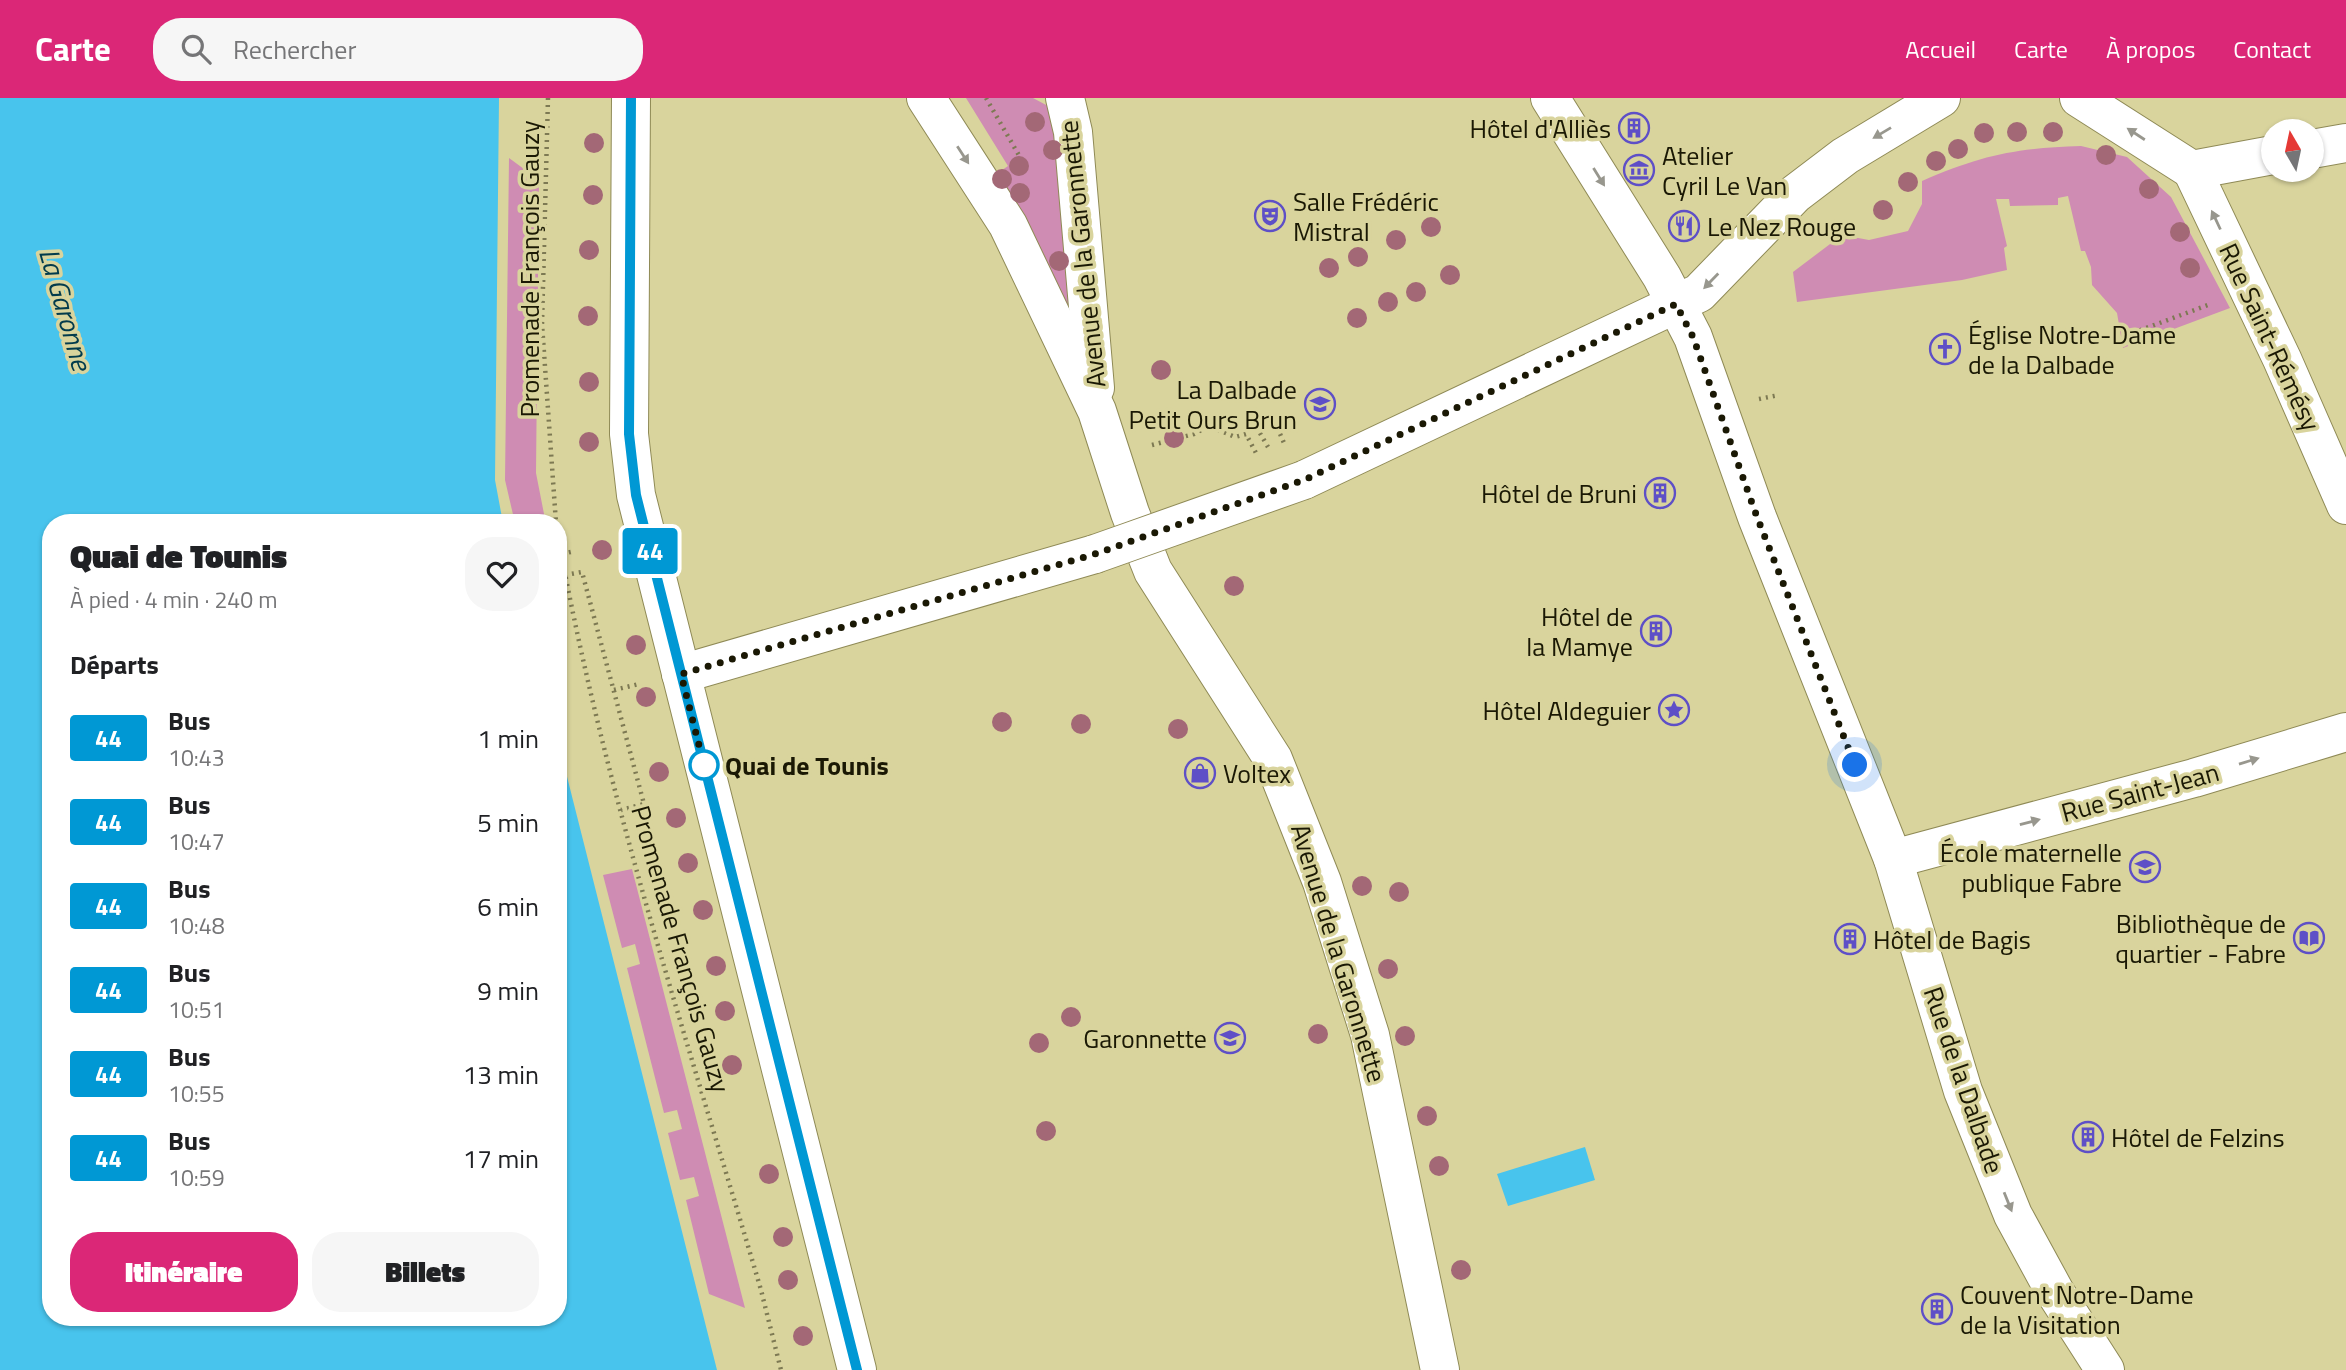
<!DOCTYPE html>
<html lang="fr">
<head>
<meta charset="utf-8">
<style>
	body { margin:0; font-family:"Titillium Web",sans-serif; background:#f6f6f6; color:#202124; height:100vh; display:flex; flex-direction:column; font-size:26px; white-space:nowrap }
	* { box-sizing:border-box; margin:0 }
	p { font-size:23px; color:#757577 }
	.icon { flex:none; width:38px; height:38px; fill:none; stroke:currentColor; stroke-width:2; stroke-linecap:round; stroke-linejoin:round }
	.map { position:relative; flex:1; overflow:hidden }
	.drawer { position:absolute; left:42px; top:416px; width:525px; height:812px; display:flex; flex-direction:column; background:#fff; border-radius:28px; box-shadow:0 2px 5px #0004 }
	.drawer>* { flex:none }
	.badge { padding:0 14px; border-radius:5px; font-size:24px; line-height:46px }
	.needle { width:46px; rotate:351deg }
	.fabs { position:absolute; left:2261px; top:21px; display:grid; gap:14px }
	.fabs a { display:grid; place-items:center; width:63px; height:63px; border-radius:50%; background:#fff; box-shadow:0 2px 5px #0004; font-size:35px }
	.you { position:absolute; width:35px; height:35px; margin:-18px; border:5px solid #fff; border-radius:50%; background:#1a73e8; box-shadow:0 0 0 10px #1a73e833 }
	.map>.badge { position:absolute; translate:-50% -50%; box-shadow:0 0 0 4px #fff }
	h2 { padding:0 28px; font-size:26px; line-height:63px }
	.round { display:grid; place-items:center; flex:none; width:74px; height:74px; border-radius:28px; background:#f6f6f6 }
	.head { display:flex; align-items:center; justify-content:space-between; height:119px; padding:0 28px }
	h1 { font-size:33px; font-weight:800; line-height:52px }
	.cta { display:flex; gap:14px; margin-top:auto; padding:14px 28px }
	.cta a { flex:1; height:80px; border-radius:28px; background:#db2777; color:#fff; font-size:28px; font-weight:800; line-height:80px; text-align:center }
	.cta a+a { background:#f6f6f6; color:#202124 }
	ul { padding:0; list-style:none }
	li { display:flex; align-items:center; gap:21px; height:84px; padding:0 28px }
	li div { flex:1 }
	li b { display:block; font-size:26px }
	li em { font-style:normal }
	li .badge { min-width:77px; font-weight:700; text-align:center }
	header { display:flex; align-items:center; gap:42px; box-sizing:border-box; height:98px; padding:0 35px; background:#db2777; color:#fff }
	header strong { font-size:33px }
	nav { display:flex; gap:38px; margin-inline-start:auto; font-size:24px }
	.search { width:490px; height:63px; background:#f6f6f6; display:flex; align-items:center; gap:18px; box-sizing:border-box; padding:0 24px; border-radius:28px; color:#757577; font-size:26px }
	.map>svg:first-child { display:block }
</style>
</head>
<body>
<header>
<strong>Carte</strong>
<div class="search"><svg class="icon" aria-label="search" viewBox="0 0 24 24"><circle cx="10" cy="10" r="6"/><path d="M15 15l6 6"/></svg>Rechercher</div>
<nav><a>Accueil</a><a>Carte</a><a>À propos</a><a>Contact</a></nav>
</header>
<div class="map">
<svg width="2346" height="1272" viewBox="0 0 2346 1272">
	<rect width="100%" height="100%" fill="#d9d49d"/>
	<!-- green -->
	<g fill="#cf8cb3">
		<path d="M 966,0 L 1033,0 L 1048,8 L 1057,7 L 1076,211 L 1062,213 L 992,79 L 1008,68 Z"/>
		<path d="M 2081,48 L 2127,59 L 2171,99 L 2230,210 L 2123,250 L 2117,215 L 2092,187 L 2091,169 L 2085,153 L 2081,153 L 2068,98 L 2058,100 L 2058,107 L 2010,108 L 2009,101 L 1996,101 L 2007,148 L 2004,150 L 2007,172 L 1962,182 L 1797,204 L 1793,174 L 1842,137 L 1869,142 L 1908,133 L 1922,106 L 1922,83 C 1982,57 2016,50 2081,48 Z"/>
		<path d="M 509,60 L 539,82 L 536,375 L 545,421 L 515,425 L 505,382 Z"/>
		<path d="M 632,771 L 745,1210 L 709,1196 L 686,1102 L 699,1098 L 694,1079 L 680,1082 L 668,1035 L 682,1031 L 677,1012 L 664,1015 L 627,870 L 640,866 L 635,846 L 622,850 L 603,777 Z"/>
	</g>
	<!-- water -->
	<g fill="#48c4ed">
		<path d="M 0,0 L 499,0 L 495,382 L 503,425 L 51,425 L 51,1220 L 558,1220 L 558,643 L 717,1272 L 0,1272 Z"/>
		<path d="M 1585,1049 L 1595,1082 L 1508,1108 L 1497,1076 Z"/>
	</g>
	<g fill="none" stroke-linecap="round" stroke-linejoin="round">
		<!-- minor casing -->
		<g stroke="#8f8a56" stroke-width="40">
			<g id="minor">
				<path d="M 631,0 L 629,336 L 636,397 L 857,1272"/>
				<path d="M 926,0 L 1008,127 L 1097,313 L 1130,415 L 1153,473 L 1273,661 L 1322,784 L 1370,937 L 1440,1272"/>
				<path d="M 1065,0 L 1073,34 L 1095,290"/>
				<path d="M 1550,0 L 1662,179 L 1693,239 L 1757,419 L 1893,761 L 1963,993 L 2013,1117 L 2055,1194 L 2105,1272"/>
				<path d="M 2079,0 L 2192,72"/>
				<path d="M 2312,51 L 2346,45"/>
				<path d="M 2192,72 L 2282,261 L 2346,407"/>
				<path d="M 2192,72 L 2273,57"/>
				<path d="M 1304,382 L 1699,195 L 1795,96 L 1845,58 L 1941,0"/>
				<path d="M 681,576 L 1095,456"/>
				<path d="M 1893,761 L 2194,680 L 2346,634"/>
			</g>
		</g>
		<!-- path -->
		<g stroke="#7d7953" stroke-width="4.5" stroke-dasharray="2 5" stroke-linecap="butt">
			<path d="M 548,0 L 542,226 L 556,425"/>
			<path d="M 986,0 L 1024,66"/>
			<path d="M 2133,246 L 2130,236 L 2208,207"/>
			<path d="M 1759,301 L 1779,297"/>
			<path d="M 1152,347 L 1194,336 L 1209,328 L 1235,339 L 1246,336 L 1256,355"/>
			<path d="M 1268,349 L 1257,330 L 1274,322 L 1284,345"/>
			<path d="M 558,438 C 604,694 688,943 761,1192 L 781,1272"/>
			<path d="M 562,456 L 575,453"/>
			<path d="M 565,477 L 582,474 L 644,706 L 621,712"/>
			<path d="M 614,592 L 639,586"/>
		</g>
		<!-- minor -->
		<use href="#minor" stroke="#fff" stroke-width="38"/>
		<!-- minor-bridge casing -->
		<g stroke="#8f8a56" stroke-width="40" stroke-linecap="butt">
			<path id="minor-bridge" d="M 1095,456 L 1304,382"/>
		</g>
		<!-- minor-bridge -->
		<use href="#minor-bridge" stroke="#fff" stroke-width="38"/>
	</g>
	<!-- trees -->
	<g fill="#a36876">
		<circle cx="1035" cy="24" r="10"/>
		<circle cx="2017" cy="34" r="10"/>
		<circle cx="2053" cy="34" r="10"/>
		<circle cx="1984" cy="35" r="10"/>
		<circle cx="594" cy="45" r="10"/>
		<circle cx="1958" cy="51" r="10"/>
		<circle cx="1053" cy="52" r="10"/>
		<circle cx="2106" cy="57" r="10"/>
		<circle cx="1936" cy="63" r="10"/>
		<circle cx="1019" cy="68" r="10"/>
		<circle cx="1002" cy="81" r="10"/>
		<circle cx="1908" cy="84" r="10"/>
		<circle cx="2149" cy="91" r="10"/>
		<circle cx="1020" cy="95" r="10"/>
		<circle cx="593" cy="97" r="10"/>
		<circle cx="1883" cy="112" r="10"/>
		<circle cx="1431" cy="129" r="10"/>
		<circle cx="2180" cy="134" r="10"/>
		<circle cx="1396" cy="142" r="10"/>
		<circle cx="589" cy="152" r="10"/>
		<circle cx="1358" cy="159" r="10"/>
		<circle cx="1059" cy="163" r="10"/>
		<circle cx="1329" cy="170" r="10"/>
		<circle cx="2190" cy="170" r="10"/>
		<circle cx="1450" cy="177" r="10"/>
		<circle cx="1416" cy="194" r="10"/>
		<circle cx="1388" cy="204" r="10"/>
		<circle cx="588" cy="218" r="10"/>
		<circle cx="1357" cy="220" r="10"/>
		<circle cx="1161" cy="272" r="10"/>
		<circle cx="589" cy="284" r="10"/>
		<circle cx="1174" cy="340" r="10"/>
		<circle cx="589" cy="344" r="10"/>
		<circle cx="602" cy="452" r="10"/>
		<circle cx="1234" cy="488" r="10"/>
		<circle cx="636" cy="547" r="10"/>
		<circle cx="646" cy="599" r="10"/>
		<circle cx="1002" cy="624" r="10"/>
		<circle cx="1081" cy="626" r="10"/>
		<circle cx="1178" cy="631" r="10"/>
		<circle cx="659" cy="674" r="10"/>
		<circle cx="676" cy="720" r="10"/>
		<circle cx="688" cy="765" r="10"/>
		<circle cx="1362" cy="788" r="10"/>
		<circle cx="1399" cy="794" r="10"/>
		<circle cx="703" cy="812" r="10"/>
		<circle cx="716" cy="868" r="10"/>
		<circle cx="1388" cy="871" r="10"/>
		<circle cx="725" cy="913" r="10"/>
		<circle cx="1071" cy="919" r="10"/>
		<circle cx="1318" cy="936" r="10"/>
		<circle cx="1405" cy="938" r="10"/>
		<circle cx="1039" cy="945" r="10"/>
		<circle cx="732" cy="967" r="10"/>
		<circle cx="1427" cy="1018" r="10"/>
		<circle cx="1046" cy="1033" r="10"/>
		<circle cx="1439" cy="1068" r="10"/>
		<circle cx="769" cy="1076" r="10"/>
		<circle cx="783" cy="1139" r="10"/>
		<circle cx="1461" cy="1172" r="10"/>
		<circle cx="788" cy="1182" r="10"/>
		<circle cx="803" cy="1238" r="10"/>
	</g>
	<!-- one-way arrows -->
	<defs><path id="oneway-solid" d="M-6-.8H1V-3.2L6.5 0L1 3.2V.8H-6Z" transform="scale(1.75)"/></defs>
	<g fill="#98978e">
		<use href="#oneway-solid" transform="translate(1882 35) rotate(149)"/>
		<use href="#oneway-solid" transform="translate(2136 36) rotate(-147)"/>
		<use href="#oneway-solid" transform="translate(963 57) rotate(57)"/>
		<use href="#oneway-solid" transform="translate(1599 79) rotate(58)"/>
		<use href="#oneway-solid" transform="translate(2216 122) rotate(-115)"/>
		<use href="#oneway-solid" transform="translate(1711 183) rotate(134)"/>
		<use href="#oneway-solid" transform="translate(2249 663) rotate(-17)"/>
		<use href="#oneway-solid" transform="translate(2030 724) rotate(-15)"/>
		<use href="#oneway-solid" transform="translate(2008 1104) rotate(68)"/>
	</g>
	<g fill="none" stroke-linecap="round" stroke-linejoin="round">
		<!-- line casing -->
		<g stroke="#fff" stroke-width="16">
			<path id="line" d="M 631,0 L 629,336 L 636,397 L 857,1272"/>
		</g>
		<!-- line -->
		<use href="#line" stroke="#0098d4" stroke-width="10"/>
		<!-- walk -->
		<path stroke="#1a1804" stroke-width="7" stroke-dasharray="0 12.6" d="M 704,667 L 706,675 L 681,576 L 1095,456 L 1304,382 L 1676,206 L 1693,239 L 1757,419 L 1855,667"/>
	</g>
	<!-- icons -->
	<defs>
		<g id="building-ring" transform="scale(1.575)"><circle r="9.5" fill="#d9d49d" stroke="#5e4fc7" stroke-width="1.5"/><path d="M-4-6H4V6H1V3H-1V6H-4ZM-2.5-4.3h1.7v1.8h-1.7ZM.8-4.3h1.7v1.8H.8ZM-2.5-1h1.7V.8h-1.7ZM.8-1h1.7V.8H.8Z" fill="#5e4fc7"/></g>
		<g id="museum-ring" transform="scale(1.575)"><circle r="9.5" fill="#d9d49d" stroke="#5e4fc7" stroke-width="1.5"/><path d="M0-6L6-3V-2H-6V-3ZM-5-1h2V3h-2ZM-1-1h2V3h-2ZM3-1h2V3H3ZM-6 4H6V6H-6Z" fill="#5e4fc7"/></g>
		<g id="theatre-ring" transform="scale(1.575)"><circle r="9.5" fill="#d9d49d" stroke="#5e4fc7" stroke-width="1.5"/><path d="M-5-5.5Q0-4 5-5.5V0Q5 5 0 6Q-5 5-5 0ZM-3.3-2.5H-1v1.5H-3.3ZM1-2.5H3.3v1.5H1ZM-2.8 1Q0 5.5 2.8 1Z" fill="#5e4fc7"/></g>
		<g id="restaurant-ring" transform="scale(1.575)"><circle r="9.5" fill="#d9d49d" stroke="#5e4fc7" stroke-width="1.5"/><path d="M-5-6h1v4h1v-4h1v4h1v-4h1v5L-1.5 .5V6h-2V.5L-5-1ZM5-6V6H3V1.5H1.5Q1.5-4 5-6Z" fill="#5e4fc7"/></g>
		<g id="church-ring" transform="scale(1.575)"><circle r="9.5" fill="#d9d49d" stroke="#5e4fc7" stroke-width="1.5"/><path d="M-1.2-6h2.4v3.5h3.3v2.4h-3.3V6h-2.4V-.1h-3.3v-2.4h3.3Z" fill="#5e4fc7"/></g>
		<g id="school-ring" transform="scale(1.575)"><circle r="9.5" fill="#d9d49d" stroke="#5e4fc7" stroke-width="1.5"/><path d="M0-5L7-2L0 1L-7-2ZM-4 1L0 2.5L4 1V4Q0 6-4 4Z" fill="#5e4fc7"/></g>
		<g id="sight-ring" transform="scale(1.575)"><circle r="9.5" fill="#d9d49d" stroke="#5e4fc7" stroke-width="1.5"/><path d="M0-6L1.8-2.2L6-1.7L2.9 1.2L3.7 5.4L0 3.3L-3.7 5.4L-2.9 1.2L-6-1.7L-1.8-2.2Z" fill="#5e4fc7"/></g>
		<g id="shop-ring" transform="scale(1.575)"><circle r="9.5" fill="#d9d49d" stroke="#5e4fc7" stroke-width="1.5"/><path d="M-5-2.5h2.3a2.7 3.5 0 0 1 5.4 0H5L5.5 6h-11ZM-1.5-2.5h3a1.5 2.3 0 0 0-3 0Z" fill="#5e4fc7"/></g>
		<g id="library-ring" transform="scale(1.575)"><circle r="9.5" fill="#d9d49d" stroke="#5e4fc7" stroke-width="1.5"/><path d="M-6-4Q-3-5.5-.7-3.5V5Q-3 3-6 4ZM6-4Q3-5.5 .7-3.5V5Q3 3 6 4Z" fill="#5e4fc7"/></g>
	</defs>
	<g fill-rule="evenodd">
		<use href="#building-ring" x="1634" y="30"/>
		<use href="#museum-ring" x="1639" y="72"/>
		<use href="#theatre-ring" x="1270" y="118"/>
		<use href="#restaurant-ring" x="1684" y="128"/>
		<use href="#church-ring" x="1945" y="251"/>
		<use href="#school-ring" x="1320" y="306"/>
		<use href="#building-ring" x="1660" y="395"/>
		<use href="#building-ring" x="1656" y="533"/>
		<use href="#sight-ring" x="1674" y="612"/>
		<use href="#shop-ring" x="1200" y="675"/>
		<use href="#school-ring" x="2145" y="769"/>
		<use href="#library-ring" x="2309" y="840"/>
		<use href="#building-ring" x="1850" y="841"/>
		<use href="#school-ring" x="1230" y="940"/>
		<use href="#building-ring" x="2088" y="1039"/>
		<use href="#building-ring" x="1937" y="1211"/>
	</g>
	<!-- markers -->
	<circle fill="#fff" stroke="#0098d4" stroke-width="3.5" cx="704" cy="667" r="14"/>
	<g text-anchor="middle" dominant-baseline="central" stroke-width="7" stroke-linejoin="round" paint-order="stroke">
		<!-- poi labels -->
		<g font-size="26" fill="#1a1804" stroke="#d9d49d" text-anchor="end">
			<text x="1611" y="30">Hôtel d'Alliès</text>
			<text x="1662" y="57" text-anchor="start">Atelier<tspan x="1662" dy="30">Cyril Le Van</tspan></text>
			<text x="1293" y="103" text-anchor="start">Salle Frédéric<tspan x="1293" dy="30">Mistral</tspan></text>
			<text x="1707" y="128" text-anchor="start">Le Nez Rouge</text>
			<text x="1968" y="236" text-anchor="start">Église Notre-Dame<tspan x="1968" dy="30">de la Dalbade</tspan></text>
			<text x="1297" y="291">La Dalbade<tspan x="1297" dy="30">Petit Ours Brun</tspan></text>
			<text x="1637" y="395">Hôtel de Bruni</text>
			<text x="1633" y="518">Hôtel de<tspan x="1633" dy="30">la Mamye</tspan></text>
			<text x="1651" y="612">Hôtel Aldeguier</text>
			<text x="1223" y="675" text-anchor="start">Voltex</text>
			<text x="2122" y="754">École maternelle<tspan x="2122" dy="30">publique Fabre</tspan></text>
			<text x="2286" y="825">Bibliothèque de<tspan x="2286" dy="30">quartier - Fabre</tspan></text>
			<text x="1873" y="841" text-anchor="start">Hôtel de Bagis</text>
			<text x="1207" y="940">Garonnette</text>
			<text x="2111" y="1039" text-anchor="start">Hôtel de Felzins</text>
			<text x="1960" y="1196" text-anchor="start">Couvent Notre-Dame<tspan x="1960" dy="30">de la Visitation</tspan></text>
		</g>
		<!-- street labels -->
		<g font-size="26" fill="#1a1804" stroke="#d9d49d">
			<text transform="translate(1082 156) rotate(-96)">Avenue de la Garonnette</text>
			<text transform="translate(529 171) rotate(-90)">Promenade François Gauzy</text>
			<text transform="translate(2270 239) rotate(65)">Rue Saint-Rémésy</text>
			<text transform="translate(2140 694) rotate(-15)">Rue Saint-Jean</text>
			<text transform="translate(681 851) rotate(74)">Promenade François Gauzy</text>
			<text transform="translate(1339 855) rotate(73)">Avenue de la Garonnette</text>
			<text transform="translate(1964 982) rotate(71)">Rue de la Dalbade</text>
		</g>
		<!-- stop labels -->
		<g font-size="26" font-weight="bold" fill="#1a1804" stroke="#d9d49d" text-anchor="start">
			<text x="725" y="667">Quai de Tounis</text>
		</g>
		<!-- water labels -->
		<g font-size="28" font-style="italic" fill="#023b4c" stroke="#d9d49d">
			<text transform="translate(66 211) rotate(74)">La Garonne</text>
		</g>
	</g>
</svg>
<div class="fabs">
<a><svg class="needle" viewBox="-14 -14 28 28"><path d="M0-13l5 13h-10z" fill="#e53935"/><path d="M0 13l5-13h-10z" fill="#757577"/></svg></a>
</div>
<div class="you" style="left:1855px;top:667px"></div>
<b class="badge" style="left:650px;top:453px;background:#0098d4;color:#fff">44</b>
<section class="drawer">
<div class="head"><div><h1>Quai de Tounis</h1><p>À pied · 4 min · 240 m</p></div><a class="round"><svg class="icon" aria-label="heart" viewBox="0 0 24 24"><path d="M12 20l-8-8c-3-5 5-10 8-4 3-6 11-1 8 4z"/></svg></a></div>
<h2>Départs</h2>
<ul>
<li><span class="badge" style="background:#0098d4;color:#fff">44</span><div><b>Bus</b><p>10:43</p></div><em>1 min</em></li>
<li><span class="badge" style="background:#0098d4;color:#fff">44</span><div><b>Bus</b><p>10:47</p></div><em>5 min</em></li>
<li><span class="badge" style="background:#0098d4;color:#fff">44</span><div><b>Bus</b><p>10:48</p></div><em>6 min</em></li>
<li><span class="badge" style="background:#0098d4;color:#fff">44</span><div><b>Bus</b><p>10:51</p></div><em>9 min</em></li>
<li><span class="badge" style="background:#0098d4;color:#fff">44</span><div><b>Bus</b><p>10:55</p></div><em>13 min</em></li>
<li><span class="badge" style="background:#0098d4;color:#fff">44</span><div><b>Bus</b><p>10:59</p></div><em>17 min</em></li>
</ul>
<div class="cta"><a>Itinéraire</a><a>Billets</a></div>
</section>
</div>
</body>
</html>
